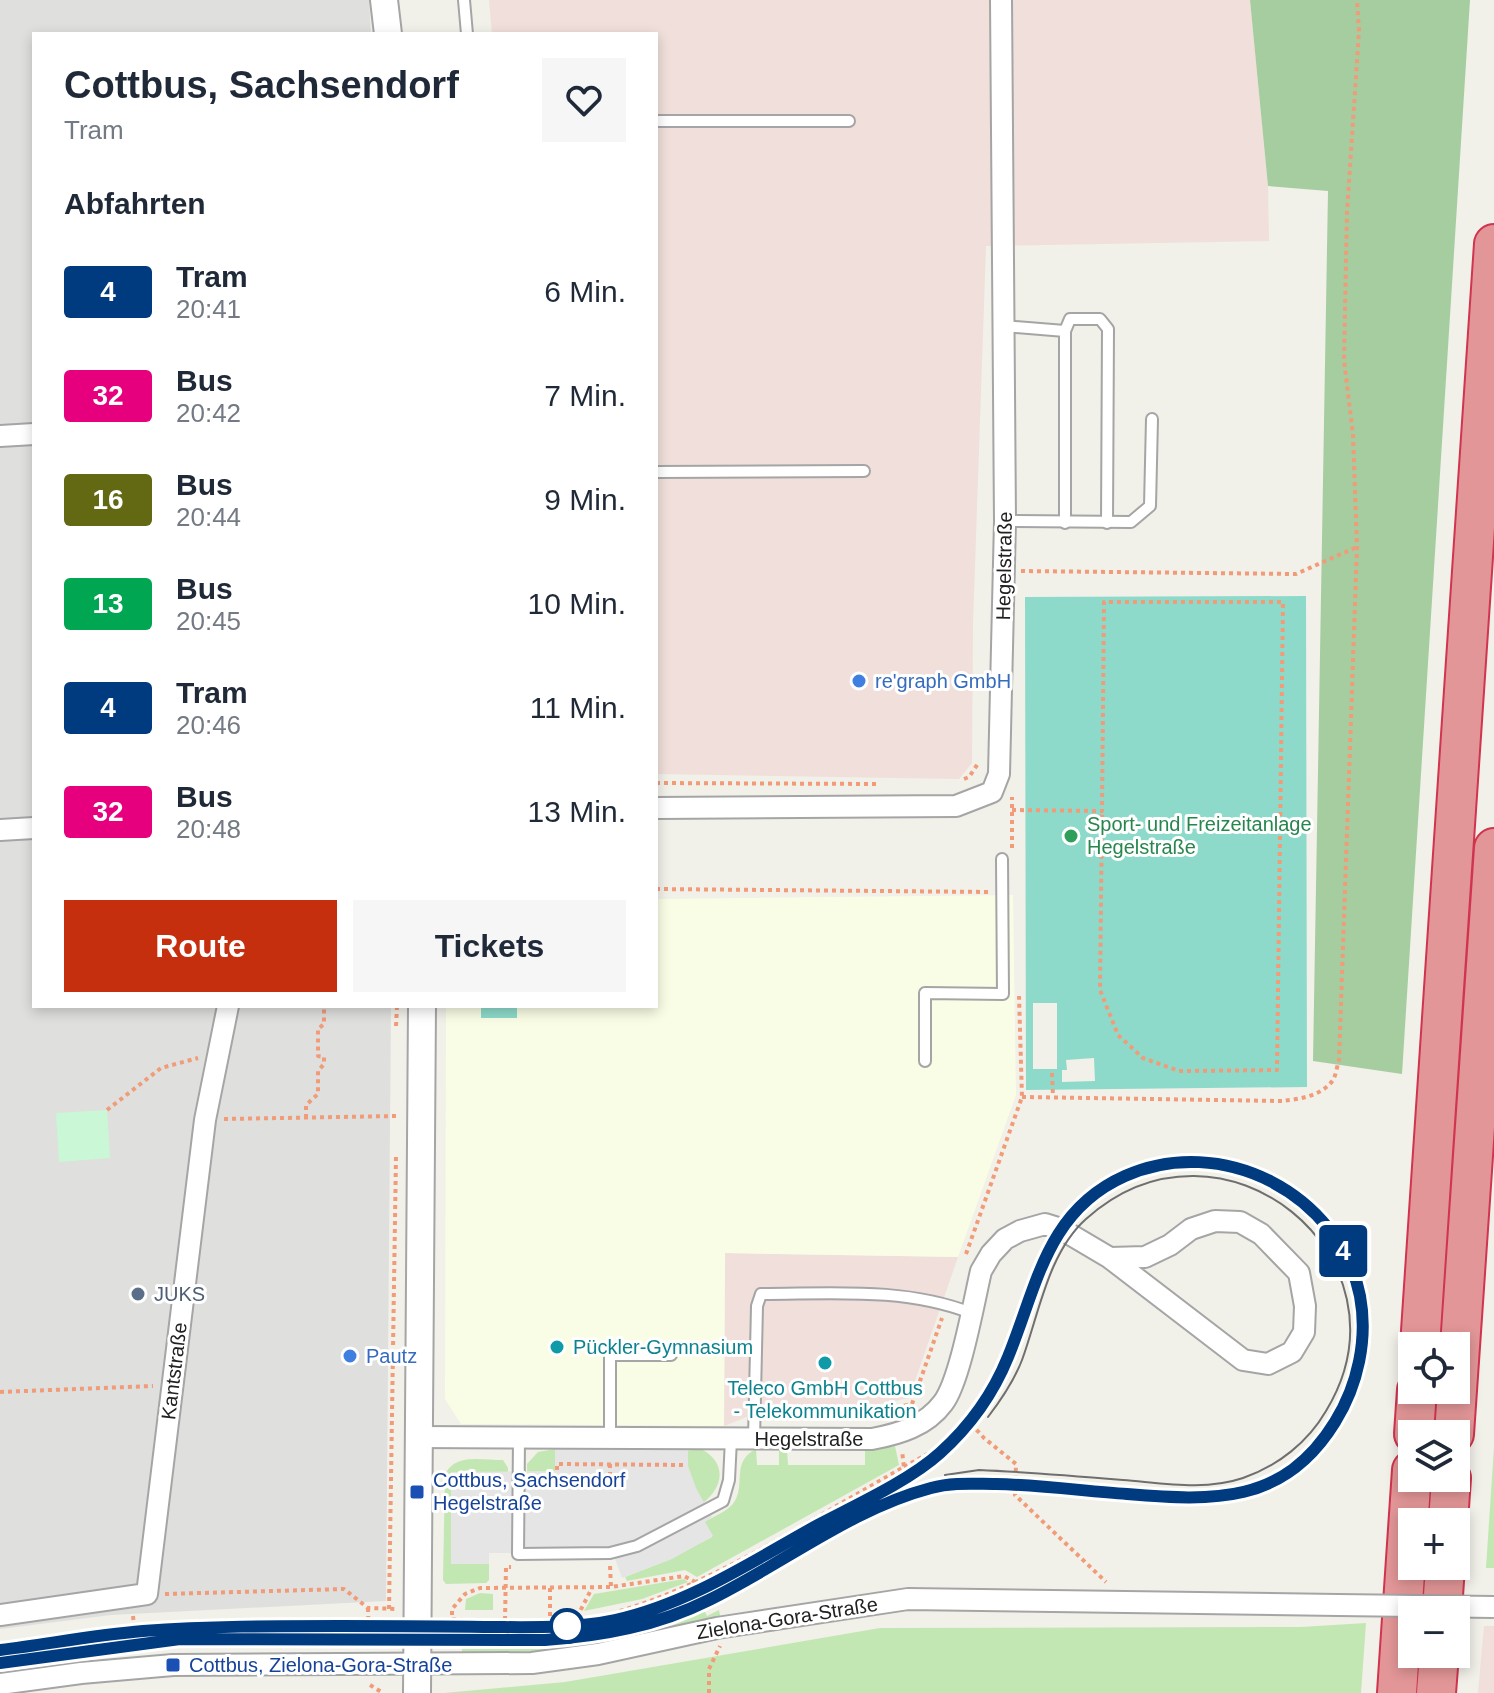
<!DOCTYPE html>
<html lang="de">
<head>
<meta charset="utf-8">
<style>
	body { margin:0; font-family:Helvetica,sans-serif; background:#f6f6f7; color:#1f2937; height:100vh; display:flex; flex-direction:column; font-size:30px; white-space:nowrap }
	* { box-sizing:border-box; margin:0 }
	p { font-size:26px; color:#747a83 }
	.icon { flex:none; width:44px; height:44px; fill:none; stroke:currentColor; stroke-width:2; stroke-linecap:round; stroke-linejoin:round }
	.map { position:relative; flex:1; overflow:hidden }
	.panel { position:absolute; left:32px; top:32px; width:626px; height:976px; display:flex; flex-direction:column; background:#fff; border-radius:0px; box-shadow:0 4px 12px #0003 }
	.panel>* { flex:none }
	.badge { padding:0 16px; border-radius:6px; font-size:28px; line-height:52px }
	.controls { position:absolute; left:1398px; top:1332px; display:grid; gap:16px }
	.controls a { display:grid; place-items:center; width:72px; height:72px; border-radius:0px; background:#fff; box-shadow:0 4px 12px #0003; font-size:40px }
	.map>.badge { position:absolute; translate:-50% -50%; box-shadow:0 0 0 4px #fff }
	h2 { padding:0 32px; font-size:30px; line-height:72px }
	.round { display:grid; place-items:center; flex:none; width:84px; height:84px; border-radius:0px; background:#f6f6f7 }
	.summary { display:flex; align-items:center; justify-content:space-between; height:136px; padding:0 32px }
	h1 { font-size:38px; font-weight:700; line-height:60px }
	.button { display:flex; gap:16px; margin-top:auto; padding:16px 32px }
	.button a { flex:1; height:92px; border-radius:0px; background:#c52f0d; color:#fff; font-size:32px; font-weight:700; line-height:92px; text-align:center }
	.button a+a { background:#f6f6f7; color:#1f2937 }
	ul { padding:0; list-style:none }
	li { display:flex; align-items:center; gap:24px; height:104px; padding:0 32px }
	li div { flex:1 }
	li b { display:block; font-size:30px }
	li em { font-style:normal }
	li .badge { min-width:88px; font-weight:700; text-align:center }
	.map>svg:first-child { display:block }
</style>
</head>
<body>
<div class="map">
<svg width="1494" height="1693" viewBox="0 0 1494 1693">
	<rect width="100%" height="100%" fill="#f1f0e9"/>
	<!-- residential -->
	<path fill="#dfdfde" d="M 0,0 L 369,0 L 371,34 L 34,34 L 34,1006 L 391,1006 L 386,1601 L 111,1615 L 0,1629 Z"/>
	<!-- commercial -->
	<g fill="#f0dfda">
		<path d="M 489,0 L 1250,0 L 1268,186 L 1269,241 L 986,246 L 973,623 L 972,763 L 959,779 L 656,774 L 656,34 L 492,34 Z"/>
		<path d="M 725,1253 L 958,1257 L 909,1398 L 876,1405 L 769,1408 L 724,1426 Z"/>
		<path d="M 1484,1626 L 1494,1626 L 1494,1693 L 1478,1693 Z"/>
	</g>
	<!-- education -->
	<path fill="#f9fde5" d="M 1013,895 L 1016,1095 L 958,1257 L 725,1253 L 724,1426 L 461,1424 L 445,1399 L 446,1006 L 656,1006 L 656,899 Z"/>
	<!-- grass -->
	<g fill="#c3e7b3">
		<path d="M 895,1446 L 899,1465 L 697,1577 L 685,1570 L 627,1581 L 625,1577 L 666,1561 L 712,1537 L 704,1522 C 713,1517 725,1512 732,1505 C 748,1486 729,1463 756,1449 L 757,1465 L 779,1465 L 779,1449 L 787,1449 L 788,1465 L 865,1465 L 865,1449 Z"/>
		<path d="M 1494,1447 L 1494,1568 L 1486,1568 Z"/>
		<path d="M 555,1449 L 556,1466 L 701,1449 C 726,1462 725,1486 703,1503 L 528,1524 L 527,1464 L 538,1452 Z"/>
		<path d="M 503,1460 L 508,1468 L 507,1534 L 499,1472 L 451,1472 L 451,1564 L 489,1564 L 489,1580 L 486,1583 L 446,1584 L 443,1580 L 445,1475 C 454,1453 482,1460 503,1460 Z"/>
		<path d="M 684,1579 L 688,1582 L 642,1599 L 584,1611 L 594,1594 Z"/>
		<path d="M 480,1593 L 493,1594 L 493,1610 L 465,1610 L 466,1599 Z"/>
		<path d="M 704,1610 L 707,1616 L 719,1610 L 721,1620 L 596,1644 L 538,1651 L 462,1654 L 462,1645 L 578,1643 L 627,1635 Z"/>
		<path d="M 1366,1623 L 1361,1693 L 444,1693 L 565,1682 L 880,1628 L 1301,1627 Z"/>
	</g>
	<!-- forest -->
	<path fill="#a5cda0" d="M 1250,0 L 1470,0 L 1402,1074 L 1313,1061 L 1328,191 L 1268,186 Z"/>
	<!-- park -->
	<path fill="#caf7d6" d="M 107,1110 L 110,1158 L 59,1162 L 56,1113 Z"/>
	<!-- pitch -->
	<g fill="#8ddaca" fill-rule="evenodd">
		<path d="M 1306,596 L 1307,1087 L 1026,1090 L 1025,597 ZM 1033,1003 L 1057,1003 L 1057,1069 L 1033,1069 ZM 1094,1058 L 1095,1081 L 1062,1082 L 1062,1070 L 1067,1070 L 1066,1060 Z"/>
		<rect x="481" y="1006" width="36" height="12"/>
	</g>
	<!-- parking -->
	<path fill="#e5e5e5" d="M 555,1439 L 688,1439 L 688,1466 L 696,1488 L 712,1517 L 705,1522 L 713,1536 L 672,1559 L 622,1578 L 613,1553 L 489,1553 L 489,1564 L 451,1564 L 451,1472 L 555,1471 Z"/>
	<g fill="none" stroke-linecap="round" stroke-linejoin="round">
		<!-- service casing -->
		<g stroke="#a5a5a5" stroke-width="14">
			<g id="service">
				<path d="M 464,0 L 467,34"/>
				<path d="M 656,121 L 849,121"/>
				<path d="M 1003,326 L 1065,331"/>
				<path d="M 656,472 L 864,471"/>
				<path d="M 1005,521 L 1131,522 L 1150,506 L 1152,419"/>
				<path d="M 1065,523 L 1065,331 L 1070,319 L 1100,319 L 1108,329 L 1107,523"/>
				<path d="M 925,1061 L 925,993 L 1003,994 L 1002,859"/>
				<path d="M 519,1439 L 518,1554 L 610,1553 L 637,1546 L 723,1501 L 729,1480 L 731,1439"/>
				<path d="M 610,1439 L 610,1355 L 671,1355"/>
				<path d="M 754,1439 L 757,1306 L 761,1294 C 831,1294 904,1287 971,1313"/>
			</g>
		</g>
		<!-- minor casing -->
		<g stroke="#a5a5a5" stroke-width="24">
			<g id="minor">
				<path d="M 0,436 L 34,434"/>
				<path d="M 656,808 L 956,806 L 992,792 L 999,774 L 1005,521 L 1001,0"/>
				<path d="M 0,830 L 34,828"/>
				<path d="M 417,1437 L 872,1439 C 899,1434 926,1426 943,1403 C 960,1381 974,1301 981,1271 L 991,1254 L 1005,1239 L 1020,1231 L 1045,1224 L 1061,1229 L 1110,1258 L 1243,1360 L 1268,1364 L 1292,1352 L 1304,1332 L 1305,1306 L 1299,1273 L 1261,1234 L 1240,1222 L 1215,1221 L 1191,1229 L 1170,1245 L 1145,1257 L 1110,1258"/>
				<path d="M 0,1615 L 147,1594 L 205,1120 L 228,1006"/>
				<path d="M 0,1684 L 81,1673 L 173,1665 L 532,1663 L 598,1654 L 717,1628 L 908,1599 L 1338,1605"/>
			</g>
		</g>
		<!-- tertiary casing -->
		<g stroke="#a5a5a5" stroke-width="30">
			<g id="tertiary">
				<path d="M 384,0 L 388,34"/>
				<path d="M 417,1693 L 422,1006"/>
			</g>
		</g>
		<!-- motorway casing -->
		<g stroke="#d0344e" stroke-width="42">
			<g id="motorway">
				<path d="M 1420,1346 L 1494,244"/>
				<path d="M 1414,1434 L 1417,1390"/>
				<path d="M 1454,1434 L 1494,848"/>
				<path d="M 1448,1522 L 1451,1478"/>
				<path d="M 1442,1610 L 1445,1566"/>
				<path d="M 1397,1693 L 1412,1470"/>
				<path d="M 1436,1693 L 1439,1654"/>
			</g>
		</g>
		<!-- path -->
		<g stroke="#f19b79" stroke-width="4" stroke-dasharray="4 4" stroke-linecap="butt">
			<path d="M 1021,571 L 1296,574 L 1357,547"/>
			<path d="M 964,779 L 969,777 L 979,762"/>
			<path d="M 656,783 L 878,784"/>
			<path d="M 1012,810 L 1102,811 L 1104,602 L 1283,602 L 1277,1070 L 1179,1071 L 1143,1058 L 1118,1035 L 1100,990 L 1102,811"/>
			<path d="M 1012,848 L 1012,797"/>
			<path d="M 656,889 L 990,892"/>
			<path d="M 396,1026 L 397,1006"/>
			<path d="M 1052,1073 L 1053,1097"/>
			<path d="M 1022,1097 L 1282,1101 C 1299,1099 1322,1096 1333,1080 C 1336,1075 1337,1066 1339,1060 L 1357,547 L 1353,435 L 1344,360 L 1347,212 L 1359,31 L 1357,0"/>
			<path d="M 107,1110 L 161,1068 L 198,1058"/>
			<path d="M 306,1118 L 306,1105 L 318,1094 L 318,1071 L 324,1064 L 324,1057 L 318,1056 L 318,1029 L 324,1024 L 324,1006"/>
			<path d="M 224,1119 L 396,1116"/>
			<path d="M 966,1254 L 1022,1097 L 1019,996"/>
			<path d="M 0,1392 L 153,1386"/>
			<path d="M 769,1413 L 773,1411 L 879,1411 L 912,1404 L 942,1318"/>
			<path d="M 610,1464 L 610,1481"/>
			<path d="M 904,1467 L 940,1447 L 966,1418 L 984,1438 L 1016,1464 L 1015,1495 L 1106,1582"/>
			<path d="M 562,1481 L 557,1481 L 557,1464 L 684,1465"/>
			<path d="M 610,1566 L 611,1587"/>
			<path d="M 550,1588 L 550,1619"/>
			<path d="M 165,1594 L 344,1589 L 368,1608 L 398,1609"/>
			<path d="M 368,1608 L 369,1646"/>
			<path d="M 389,1609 L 396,1155"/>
			<path d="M 620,1611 C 719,1581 813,1518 904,1467 L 902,1451"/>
			<path d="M 133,1616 L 137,1651"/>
			<path d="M 577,1617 L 592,1588"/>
			<path d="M 452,1619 L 463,1620"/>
			<path d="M 505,1620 L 506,1567 L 511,1567"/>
			<path d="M 452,1647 L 452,1609 L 465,1594 L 480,1588 L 611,1587 L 684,1576 L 697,1583 L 710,1609"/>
			<path d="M 370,1685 L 383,1693"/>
			<path d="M 709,1693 L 709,1669 L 720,1646"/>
		</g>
		<!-- service -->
		<use href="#service" stroke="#fff" stroke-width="10"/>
		<!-- minor -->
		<use href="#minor" stroke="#fff" stroke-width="20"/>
		<!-- tertiary -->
		<use href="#tertiary" stroke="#fff" stroke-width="26"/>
		<!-- motorway -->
		<use href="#motorway" stroke="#e29697" stroke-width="38"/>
		<!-- tram -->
		<g stroke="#6f6f6f" stroke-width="2">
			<path d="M 945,1475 L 979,1470 C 1027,1472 1075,1476 1123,1480 C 1162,1483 1205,1491 1243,1478 C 1278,1466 1308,1442 1326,1411 C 1419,1258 1222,1097 1086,1219 C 1048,1253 1039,1314 1022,1360 C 1014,1381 1001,1400 988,1417"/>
			<path d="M 0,1650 C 47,1644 95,1635 143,1631 C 222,1624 300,1626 379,1626 C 456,1625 540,1635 615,1619 C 688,1604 751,1562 816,1526 C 856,1505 907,1482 940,1453 C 970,1426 993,1394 1008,1357 C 1037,1286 1046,1212 1125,1176 C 1221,1133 1339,1193 1360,1296 C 1368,1340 1358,1385 1335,1422 C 1284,1505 1213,1501 1127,1494 C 1084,1490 1040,1485 996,1484 C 974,1484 953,1482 931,1488 C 851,1509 783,1564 709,1600 C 657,1626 602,1636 545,1640 L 180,1639 L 0,1663"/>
		</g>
		<!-- minor-bridge casing -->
		<g stroke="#a5a5a5" stroke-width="24" stroke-linecap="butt">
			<path id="minor-bridge" d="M 1338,1605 L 1494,1607"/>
		</g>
		<!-- minor-bridge -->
		<use href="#minor-bridge" stroke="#fff" stroke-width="20"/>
	</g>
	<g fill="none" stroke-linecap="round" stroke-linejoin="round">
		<!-- line casing -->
		<g stroke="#fff" stroke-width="18">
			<path id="line" d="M 0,1650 C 48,1644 95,1635 143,1631 C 209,1626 274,1626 340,1626 C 388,1626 436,1626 484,1627 C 528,1627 572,1629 615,1620 C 688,1604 751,1562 816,1526 C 854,1506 909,1481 940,1453 C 970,1426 993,1394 1008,1357 C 1037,1287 1046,1211 1125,1176 C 1221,1133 1339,1193 1360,1296 C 1368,1339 1358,1385 1335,1422 C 1284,1505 1213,1501 1127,1494 C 1084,1491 1040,1485 996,1484 C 974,1484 953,1482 931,1488 C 851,1509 783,1564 709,1600 C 657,1626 602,1636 545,1640 L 180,1639 L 0,1663"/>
		</g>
		<!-- line -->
		<use href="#line" stroke="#003b80" stroke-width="12"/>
	</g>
	<!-- markers -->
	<g fill="#3f7fe0" stroke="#fff" stroke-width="3">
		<circle cx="859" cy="681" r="8"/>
		<circle cx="350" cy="1356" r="8"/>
	</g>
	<circle fill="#2e9e5b" stroke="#fff" stroke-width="3" cx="1071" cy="836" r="8"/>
	<circle fill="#5c6f8a" stroke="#fff" stroke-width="3" cx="138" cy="1294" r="8"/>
	<g fill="#0f9aa8" stroke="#fff" stroke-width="3">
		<circle cx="557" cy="1347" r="8"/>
		<circle cx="825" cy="1363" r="8"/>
	</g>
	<g fill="#1a4fb4" stroke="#fff" stroke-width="3">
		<rect x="409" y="1484" width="16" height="16" rx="4"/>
		<rect x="165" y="1657" width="16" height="16" rx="4"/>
	</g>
	<circle fill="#fff" stroke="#003b80" stroke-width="4" cx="567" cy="1626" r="16"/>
	<g text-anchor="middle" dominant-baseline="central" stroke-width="6" stroke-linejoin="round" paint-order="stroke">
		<!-- street labels -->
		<g font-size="20" fill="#212121" stroke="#fff">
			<text transform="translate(1004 566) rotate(-89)">Hegelstraße</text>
			<text transform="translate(174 1371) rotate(-83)">Kantstraße</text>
			<text x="809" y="1439">Hegelstraße</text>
			<text transform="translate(787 1618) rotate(-9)">Zielona-Gora-Straße</text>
		</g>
		<!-- shop labels -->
		<g font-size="20" fill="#366cbe" stroke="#fff" text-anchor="start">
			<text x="875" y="681">re'graph GmbH</text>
			<text x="366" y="1356">Pautz</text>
		</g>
		<!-- leisure labels -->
		<g font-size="20" fill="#27864d" stroke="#fff" text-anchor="start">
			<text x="1087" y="824">Sport- und Freizeitanlage<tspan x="1087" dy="23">Hegelstraße</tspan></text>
		</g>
		<!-- service labels -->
		<g font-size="20" fill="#4e5e75" stroke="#fff" text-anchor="start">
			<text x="154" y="1294">JUKS</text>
		</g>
		<!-- culture labels -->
		<g font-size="20" fill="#0d838f" stroke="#fff" text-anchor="start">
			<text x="573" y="1347">Pückler-Gymnasium</text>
			<text x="825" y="1388" text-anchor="middle">Teleco GmbH Cottbus<tspan x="825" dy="23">- Telekommunikation</tspan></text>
		</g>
		<!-- transit labels -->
		<g font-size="20" fill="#164399" stroke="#fff" text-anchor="start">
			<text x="433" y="1480">Cottbus, Sachsendorf<tspan x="433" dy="23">Hegelstraße</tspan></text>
			<text x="189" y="1665">Cottbus, Zielona-Gora-Straße</text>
		</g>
	</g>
</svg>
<div class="controls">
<a><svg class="icon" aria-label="locate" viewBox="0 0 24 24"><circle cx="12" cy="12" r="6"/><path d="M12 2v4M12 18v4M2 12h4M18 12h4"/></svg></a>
<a><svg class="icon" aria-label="layers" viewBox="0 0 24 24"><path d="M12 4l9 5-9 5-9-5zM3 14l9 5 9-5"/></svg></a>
<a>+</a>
<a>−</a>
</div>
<b class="badge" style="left:1343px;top:1251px;background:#003b80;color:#fff">4</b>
<section class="panel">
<div class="summary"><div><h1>Cottbus, Sachsendorf</h1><p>Tram</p></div><a class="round"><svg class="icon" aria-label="heart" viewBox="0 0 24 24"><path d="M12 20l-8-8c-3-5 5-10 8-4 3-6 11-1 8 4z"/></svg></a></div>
<h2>Abfahrten</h2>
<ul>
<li><span class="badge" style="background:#003b80;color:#fff">4</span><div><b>Tram</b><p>20:41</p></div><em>6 Min.</em></li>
<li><span class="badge" style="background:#e6007e;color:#fff">32</span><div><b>Bus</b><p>20:42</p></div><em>7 Min.</em></li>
<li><span class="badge" style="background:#636913;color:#fff">16</span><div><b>Bus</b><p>20:44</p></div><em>9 Min.</em></li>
<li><span class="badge" style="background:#00a651;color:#fff">13</span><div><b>Bus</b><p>20:45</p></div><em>10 Min.</em></li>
<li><span class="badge" style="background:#003b80;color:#fff">4</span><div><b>Tram</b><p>20:46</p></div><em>11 Min.</em></li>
<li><span class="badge" style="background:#e6007e;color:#fff">32</span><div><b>Bus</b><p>20:48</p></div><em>13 Min.</em></li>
</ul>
<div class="button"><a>Route</a><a>Tickets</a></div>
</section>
</div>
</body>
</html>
